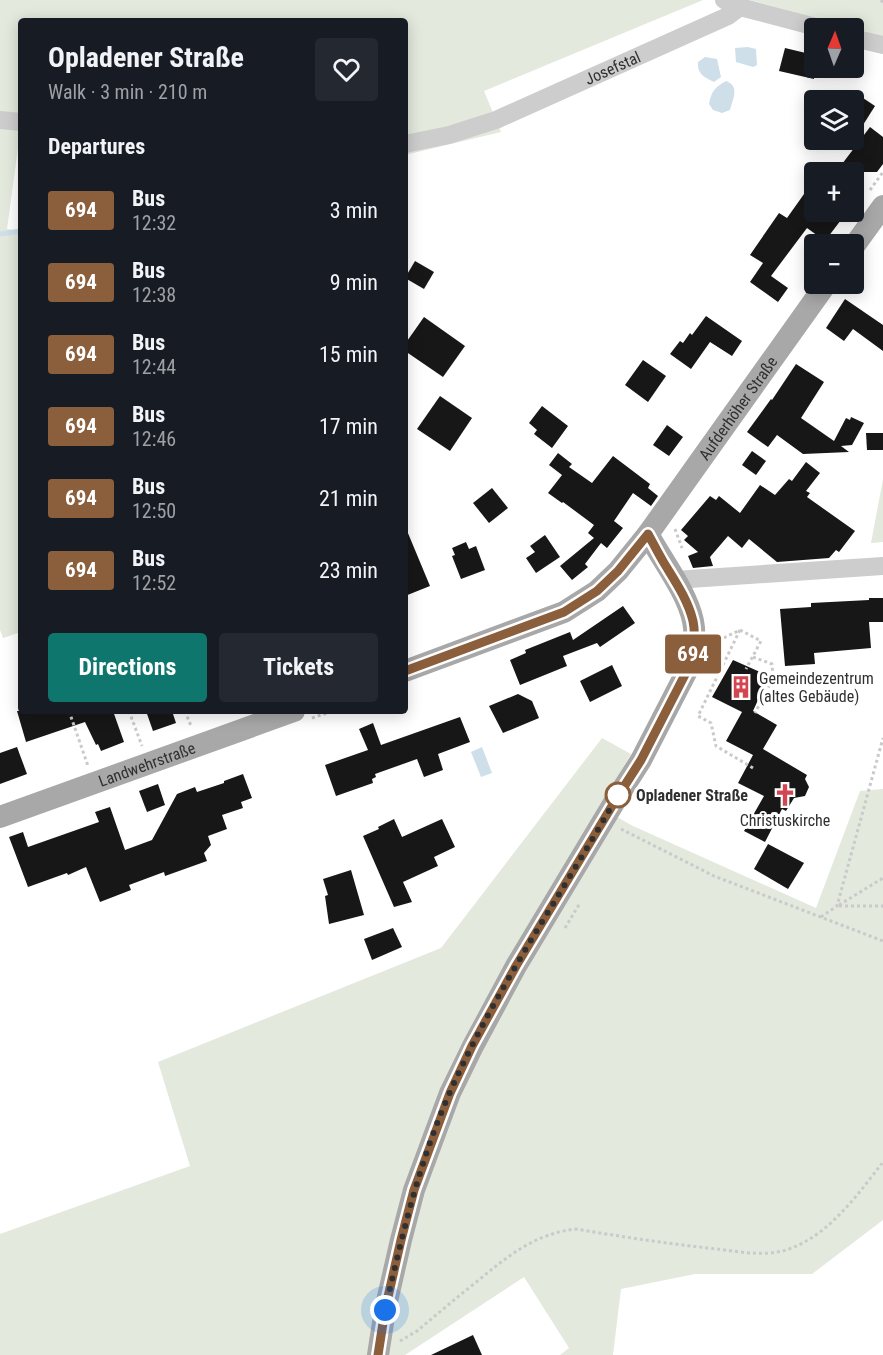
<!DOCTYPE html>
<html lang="en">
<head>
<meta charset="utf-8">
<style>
	body { margin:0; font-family:"Roboto Condensed",sans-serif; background:#242831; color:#f1f3f6; height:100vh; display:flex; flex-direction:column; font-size:22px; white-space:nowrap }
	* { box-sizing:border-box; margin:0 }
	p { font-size:20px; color:#9ea1a6 }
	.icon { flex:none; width:33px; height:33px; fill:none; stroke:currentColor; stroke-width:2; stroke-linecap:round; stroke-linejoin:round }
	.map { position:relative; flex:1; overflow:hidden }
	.drawer { position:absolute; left:18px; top:18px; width:390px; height:696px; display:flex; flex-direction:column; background:#171b24; border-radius:6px; box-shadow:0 3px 15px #0003 }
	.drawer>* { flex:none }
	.badge { padding:0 12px; border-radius:4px; font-size:21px; line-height:39px }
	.needle { width:39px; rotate:2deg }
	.tools { position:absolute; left:804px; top:18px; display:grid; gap:12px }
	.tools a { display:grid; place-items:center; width:60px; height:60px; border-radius:6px; background:#171b24; box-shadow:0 3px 15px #0003; font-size:30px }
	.you { position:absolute; width:30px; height:30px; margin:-15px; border:4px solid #fff; border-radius:50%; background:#1a73e8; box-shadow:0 0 0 9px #1a73e833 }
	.map>.badge { position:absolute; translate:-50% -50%; box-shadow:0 0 0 3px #fff }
	h2 { padding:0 30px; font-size:22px; line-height:54px }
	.round { display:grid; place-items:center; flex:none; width:63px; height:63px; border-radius:6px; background:#242831 }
	.summary { display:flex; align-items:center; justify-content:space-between; height:102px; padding:0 30px }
	h1 { font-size:28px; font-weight:700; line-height:45px }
	.primary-button { display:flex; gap:12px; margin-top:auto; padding:12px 30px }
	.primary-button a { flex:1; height:69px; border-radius:6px; background:#0f766e; color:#fff; font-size:24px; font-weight:700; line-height:69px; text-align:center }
	.primary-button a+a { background:#242831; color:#f1f3f6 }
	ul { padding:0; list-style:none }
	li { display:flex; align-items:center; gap:18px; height:72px; padding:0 30px }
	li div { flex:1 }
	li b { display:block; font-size:22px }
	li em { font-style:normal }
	li .badge { min-width:66px; font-weight:700; text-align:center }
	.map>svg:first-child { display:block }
</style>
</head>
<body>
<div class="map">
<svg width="883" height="1355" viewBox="0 0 883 1355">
	<rect width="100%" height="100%" fill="#fff"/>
	<!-- green -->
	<g fill="#e3e9dd">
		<path d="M 0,0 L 703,0 L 484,91 L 501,132 L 405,155 L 405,21 L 21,21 L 21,148 L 18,148 L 7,229 L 21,231 L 21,632 L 3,638 L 0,630 Z"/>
		<path d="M 750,0 L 883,0 L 883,36 Z"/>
		<path d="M 883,479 L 883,542 L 871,543 Z"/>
		<path d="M 602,738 L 631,754 L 599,807 L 633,826 L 816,908 L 860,791 L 883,789 L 883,1220 L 812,1274 L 695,1274 L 621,1289 L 613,1355 L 560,1355 L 569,1348 L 524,1277 L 405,1355 L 0,1355 L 0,1234 L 190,1166 L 158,1062 L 441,948 Z"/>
	</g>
	<!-- water -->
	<g fill="#cedfe9">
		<path d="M 748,47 L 756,49 L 757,65 L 753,67 L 736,62 L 735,48 Z"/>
		<path d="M 705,57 L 717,59 L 721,77 L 714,82 C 704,77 697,74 698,62 Z"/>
		<path d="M 726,81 C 740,86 733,99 730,110 L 722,113 L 713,110 L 709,104 C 711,92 715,87 726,81 Z"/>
		<path d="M 482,747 L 492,773 L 481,777 L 471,752 Z"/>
	</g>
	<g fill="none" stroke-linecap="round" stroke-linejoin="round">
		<!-- stream -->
		<path stroke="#cedfe9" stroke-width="5" d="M 0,234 L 21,231"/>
	</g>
	<!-- building -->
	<g fill="#171717">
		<path d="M 785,48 L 814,55 L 814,79 L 779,71 Z"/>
		<path d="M 854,92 L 875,106 L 863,125 L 854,119 Z"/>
		<path d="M 870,127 L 883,137 L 883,164 L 877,172 L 836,172 Z"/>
		<path d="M 814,180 L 814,212 L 847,212 L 825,241 L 807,228 L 771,276 L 788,288 L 778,302 L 750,282 L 763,263 L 750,255 L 779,213 L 787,218 Z"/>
		<path d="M 415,261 L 434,272 L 424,289 L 405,278 Z"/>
		<path d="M 845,299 L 883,325 L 883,351 L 853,329 L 844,341 L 826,328 Z"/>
		<path d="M 706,316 L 742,341 L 732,356 L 710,342 L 691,369 L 670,354 L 680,341 L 683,343 L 690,333 L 692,335 Z"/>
		<path d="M 424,317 L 465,346 L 443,377 L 405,351 L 405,344 Z"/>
		<path d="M 643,360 L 666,376 L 648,402 L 625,385 Z"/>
		<path d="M 796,364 L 824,382 L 801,418 L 834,441 L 846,418 L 850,420 L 851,417 L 864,423 L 852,445 L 841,446 L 849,452 L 803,454 L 777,435 L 768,447 L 747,432 L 771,399 L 772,400 Z"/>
		<path d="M 440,396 L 472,418 L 450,451 L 417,429 Z"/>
		<path d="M 542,406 L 568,426 L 552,448 L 534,434 L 537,430 L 529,423 Z"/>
		<path d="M 667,425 L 683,437 L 669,456 L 653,445 Z"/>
		<path d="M 866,433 L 883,433 L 883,450 L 867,450 Z"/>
		<path d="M 752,451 L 766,461 L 756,475 L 742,465 Z"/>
		<path d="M 558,453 L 572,464 L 569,467 L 592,483 L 613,456 L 650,484 L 648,488 L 658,496 L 651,506 L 633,493 L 614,521 L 623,528 L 607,548 L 601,543 L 585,564 L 588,567 L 572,580 L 560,566 L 594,538 L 588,533 L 594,525 L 563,502 L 562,503 L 548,493 L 562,475 L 549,465 Z"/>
		<path d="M 806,462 L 820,473 L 806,491 L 810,493 L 807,497 L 855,531 L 839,552 L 836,550 L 829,558 L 777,562 L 749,539 L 742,548 L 728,536 L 710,557 L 713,566 L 693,568 L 688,556 L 698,552 L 684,540 L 688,536 L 681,530 L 710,496 L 716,500 L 719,496 L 740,513 L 760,485 L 775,495 L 789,479 L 792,481 Z"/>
		<path d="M 492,488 L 508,508 L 489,523 L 473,503 Z"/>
		<path d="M 405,526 L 430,586 L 405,596 Z"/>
		<path d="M 545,535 L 560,557 L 536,573 L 526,558 L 535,552 L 530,546 Z"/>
		<path d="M 466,542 L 469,549 L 476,546 L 485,570 L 461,579 L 452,556 L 455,555 L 452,548 Z"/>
		<path d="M 869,598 L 883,598 L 883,622 L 869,622 L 871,648 L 814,653 L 815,664 L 785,666 L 780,609 L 811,607 L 811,603 L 869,600 Z"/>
		<path d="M 623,606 L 635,623 L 600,647 L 597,643 L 563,656 L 567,666 L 520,685 L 510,660 L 526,653 L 525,650 L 570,632 L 573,640 Z"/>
		<path d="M 733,660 L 769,676 L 753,711 L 777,725 L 763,749 L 807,775 L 805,779 L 809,787 L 805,796 L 794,798 L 786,811 L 782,809 L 765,842 L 744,831 L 764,796 L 738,783 L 753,755 L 726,741 L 742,712 L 712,697 Z"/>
		<path d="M 612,665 L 622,686 L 590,702 L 580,681 Z"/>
		<path d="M 518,694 L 532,701 L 539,718 L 503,733 L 489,706 Z"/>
		<path d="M 17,711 L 113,711 L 124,742 L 101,751 L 98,744 L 96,745 L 85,722 L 26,742 Z"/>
		<path d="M 146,711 L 172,711 L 176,723 L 153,731 Z"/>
		<path d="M 460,717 L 470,742 L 438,754 L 443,770 L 424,777 L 417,759 L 375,774 L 376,777 L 372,779 L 373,783 L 336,796 L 325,765 L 368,750 L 359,729 L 373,723 L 381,745 Z"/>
		<path d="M 17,747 L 27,774 L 0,784 L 0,753 Z"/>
		<path d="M 243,774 L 252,798 L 241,802 L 243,808 L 222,815 L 227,829 L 208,836 L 211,845 L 204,853 L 207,861 L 165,876 L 164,872 L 129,885 L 131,890 L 100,902 L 86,867 L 68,875 L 67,873 L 28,887 L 9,837 L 23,832 L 28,847 L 99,822 L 95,812 L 110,807 L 125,850 L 152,840 L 177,794 L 195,787 L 197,792 L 224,783 L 224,781 Z"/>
		<path d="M 158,784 L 165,805 L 147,812 L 139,791 Z"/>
		<path d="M 394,819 L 402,837 L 442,819 L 455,847 L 434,857 L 438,866 L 403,882 L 412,902 L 394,907 L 363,836 L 379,829 L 378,827 Z"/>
		<path d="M 768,844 L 804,863 L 788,889 L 754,869 Z"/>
		<path d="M 351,870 L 364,915 L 329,924 L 325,896 L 328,895 L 323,879 Z"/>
		<path d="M 393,928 L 402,947 L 372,960 L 364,939 Z"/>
		<path d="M 473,1335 L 482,1355 L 431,1355 Z"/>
	</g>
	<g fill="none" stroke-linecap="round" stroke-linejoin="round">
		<!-- path -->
		<g stroke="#cacaca" stroke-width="3" stroke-dasharray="3 3" stroke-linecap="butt">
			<path d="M 881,0 L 883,3"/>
			<path d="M 870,190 L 883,172"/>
			<path d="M 854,276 L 861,266"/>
			<path d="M 675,529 L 682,548"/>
			<path d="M 740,630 L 761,641 L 746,669"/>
			<path d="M 713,643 L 740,630 L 698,716 L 711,723 L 716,746 L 753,768"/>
			<path d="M 753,657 L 772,664 L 773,678 L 755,713"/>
			<path d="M 69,711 L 88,766"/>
			<path d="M 129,711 L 142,746"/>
			<path d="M 185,711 L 191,726"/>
			<path d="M 312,718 L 333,711"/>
			<path d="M 621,829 L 714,876 L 883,941"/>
			<path d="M 839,905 L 883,878"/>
			<path d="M 839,906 L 883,906"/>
			<path d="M 821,917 L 837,906 L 883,738"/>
			<path d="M 565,928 L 580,903"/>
			<path d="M 400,1341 L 417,1331 C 436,1315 455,1299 475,1283 C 507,1257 533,1234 576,1229 C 623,1237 670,1244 717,1249 C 742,1252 770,1258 794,1247 C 831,1232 859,1193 883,1162"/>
		</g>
		<!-- minor -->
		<g stroke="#cdcdcd" stroke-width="18">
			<path d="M 724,0 L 740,7 L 820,28"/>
			<path d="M 854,38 L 883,45"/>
			<path d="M 0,120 L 21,122"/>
			<path id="s1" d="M 405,144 L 449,135 L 496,120 L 728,16 L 740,7"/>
			<path d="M 675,580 L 883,566"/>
		</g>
		<!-- major -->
		<g stroke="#a8a8a8" stroke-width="22">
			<path d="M 854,246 L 883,206"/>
			<path id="s2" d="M 405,671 L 564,612 L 597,591 L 618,571 L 648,534 L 826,284"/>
			<path id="s3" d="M 0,817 L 294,711"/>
			<path d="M 378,1355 L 385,1310 L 401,1240 L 414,1190 L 450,1093 L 473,1046 L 516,966 L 618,796 L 641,760 L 691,663 C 694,649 696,635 693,621 C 687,592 662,560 648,534"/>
		</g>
	</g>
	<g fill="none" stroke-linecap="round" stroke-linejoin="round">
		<!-- line casing -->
		<g stroke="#fff" stroke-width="14">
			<path id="line" d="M 378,1355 L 385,1310 L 401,1240 L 414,1190 L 450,1093 L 472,1046 L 516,966 L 618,796 L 641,760 L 691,663 C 694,649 696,635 693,621 C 688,600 675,581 664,563 C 658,553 653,543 648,534 L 618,571 L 597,591 L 564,612 L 405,671"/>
		</g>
		<!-- line -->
		<use href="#line" stroke="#8b5e3c" stroke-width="9"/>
		<!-- walk -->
		<path stroke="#303030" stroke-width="6" stroke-dasharray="0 10.8" d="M 385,1310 C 402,1236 419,1162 450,1092 C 496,988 562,894 618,795"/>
	</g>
	<!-- icons -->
	<defs>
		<g id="building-bare" transform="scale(1.8)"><path d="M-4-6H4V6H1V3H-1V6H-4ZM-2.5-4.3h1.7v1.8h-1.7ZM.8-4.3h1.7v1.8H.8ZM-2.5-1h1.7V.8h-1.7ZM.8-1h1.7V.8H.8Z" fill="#d44552" stroke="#fff" stroke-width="2.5" paint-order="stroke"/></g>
		<g id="church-bare" transform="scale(1.8)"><path d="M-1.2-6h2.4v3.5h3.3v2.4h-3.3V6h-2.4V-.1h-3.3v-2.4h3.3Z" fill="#d44552" stroke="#fff" stroke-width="2.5" paint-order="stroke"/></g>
	</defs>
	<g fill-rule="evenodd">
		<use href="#building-bare" x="741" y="687"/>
		<use href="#church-bare" x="785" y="795"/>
	</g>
	<!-- markers -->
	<circle fill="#fff" stroke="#8b5e3c" stroke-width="3" cx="618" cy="795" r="12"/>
	<g text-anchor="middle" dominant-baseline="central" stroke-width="6" stroke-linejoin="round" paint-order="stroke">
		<!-- street labels -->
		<g font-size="16" fill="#303030" stroke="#fff">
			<text stroke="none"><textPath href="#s1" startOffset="222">Josefstal</textPath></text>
			<text stroke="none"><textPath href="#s2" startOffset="440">Aufderhöher Straße</textPath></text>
			<text stroke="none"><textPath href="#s3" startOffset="156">Landwehrstraße</textPath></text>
		</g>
		<!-- poi labels -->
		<g font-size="16" fill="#303030" stroke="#fff" text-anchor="start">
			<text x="759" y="678">Gemeindezentrum<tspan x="759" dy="18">(altes Gebäude)</tspan></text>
			<text x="785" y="820" text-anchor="middle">Christuskirche</text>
		</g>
		<!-- stop labels -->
		<g font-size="16" font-weight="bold" fill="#303030" stroke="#fff" text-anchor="start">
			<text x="636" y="795">Opladener Straße</text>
		</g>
	</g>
</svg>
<div class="tools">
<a><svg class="needle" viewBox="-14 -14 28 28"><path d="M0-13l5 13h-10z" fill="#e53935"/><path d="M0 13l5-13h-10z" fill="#9ea1a6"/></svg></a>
<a><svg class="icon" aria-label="layers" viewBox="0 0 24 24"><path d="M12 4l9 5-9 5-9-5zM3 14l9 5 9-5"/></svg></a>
<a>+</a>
<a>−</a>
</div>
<div class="you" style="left:385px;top:1310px"></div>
<b class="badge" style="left:693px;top:654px;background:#8b5e3c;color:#fff">694</b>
<section class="drawer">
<div class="summary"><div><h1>Opladener Straße</h1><p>Walk · 3 min · 210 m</p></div><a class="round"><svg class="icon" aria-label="heart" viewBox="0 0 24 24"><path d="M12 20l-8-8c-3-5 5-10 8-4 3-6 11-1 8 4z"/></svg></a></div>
<h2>Departures</h2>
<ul>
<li><span class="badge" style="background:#8b5e3c;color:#fff">694</span><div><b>Bus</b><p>12:32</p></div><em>3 min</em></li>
<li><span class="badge" style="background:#8b5e3c;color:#fff">694</span><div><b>Bus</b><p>12:38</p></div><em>9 min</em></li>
<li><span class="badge" style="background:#8b5e3c;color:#fff">694</span><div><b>Bus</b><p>12:44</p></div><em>15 min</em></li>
<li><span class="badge" style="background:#8b5e3c;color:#fff">694</span><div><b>Bus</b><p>12:46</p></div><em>17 min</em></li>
<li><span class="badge" style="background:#8b5e3c;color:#fff">694</span><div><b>Bus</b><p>12:50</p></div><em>21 min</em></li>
<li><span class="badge" style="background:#8b5e3c;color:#fff">694</span><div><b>Bus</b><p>12:52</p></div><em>23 min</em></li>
</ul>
<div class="primary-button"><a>Directions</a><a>Tickets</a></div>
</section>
</div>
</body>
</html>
